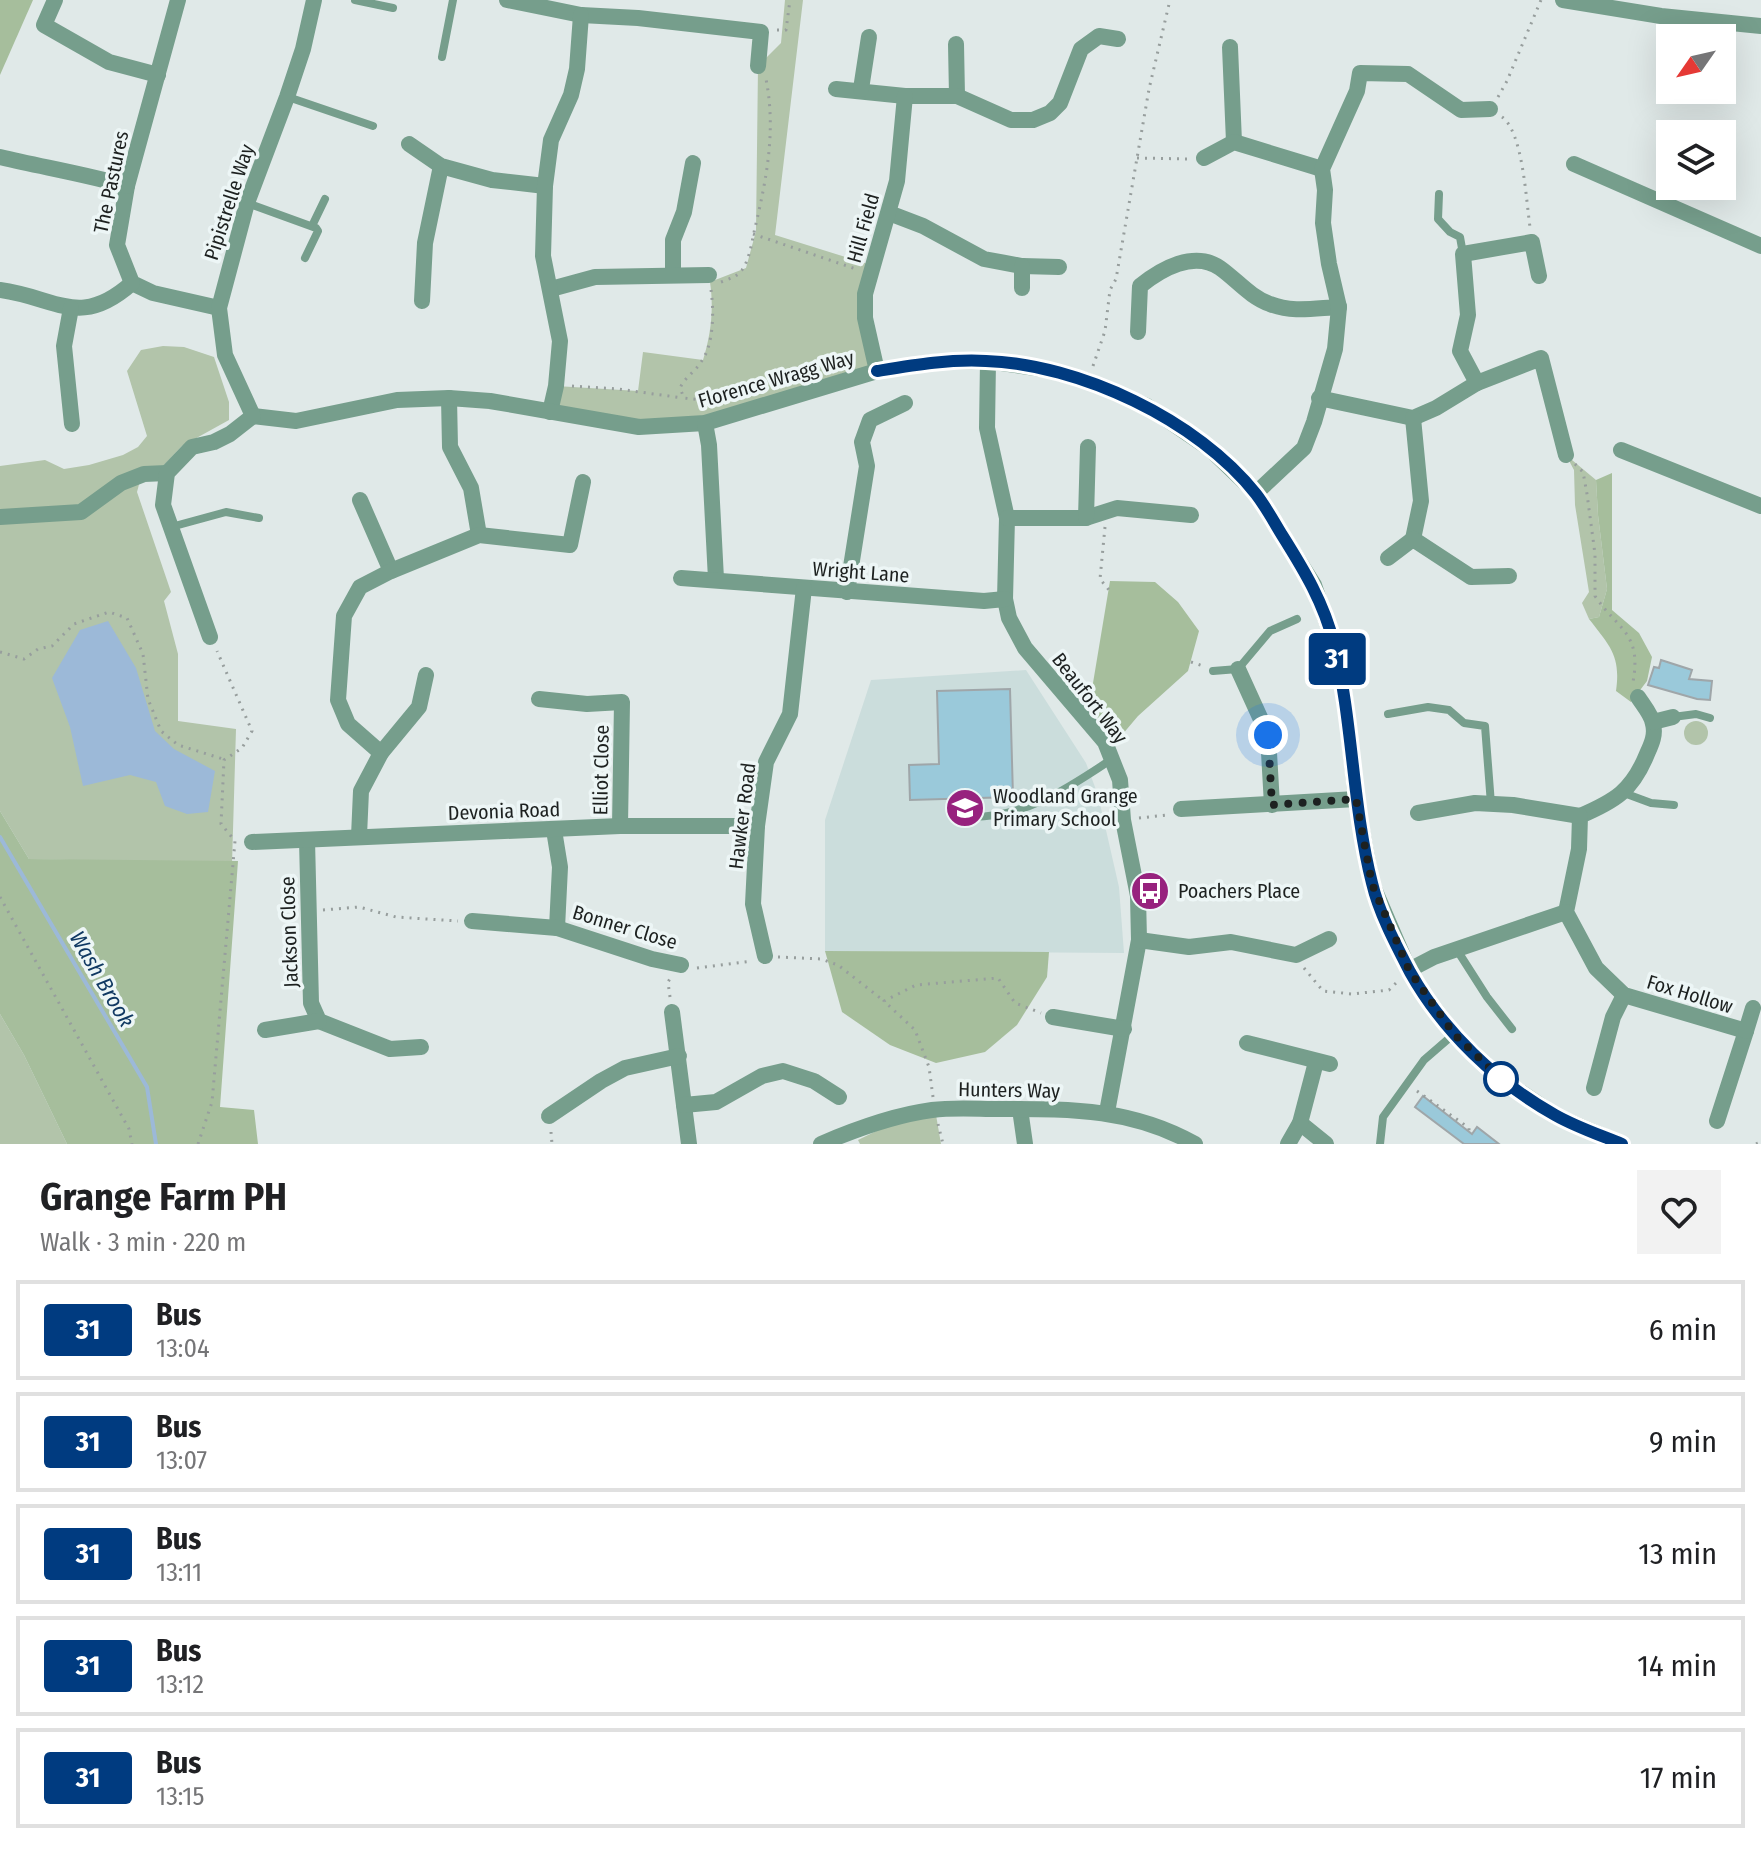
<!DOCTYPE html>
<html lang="en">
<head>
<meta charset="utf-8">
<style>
	body { margin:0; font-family:"Fira Sans Condensed",sans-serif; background:#f2f2f2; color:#202124; height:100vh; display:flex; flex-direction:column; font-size:30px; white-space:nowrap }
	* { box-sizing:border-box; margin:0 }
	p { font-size:26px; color:#757577 }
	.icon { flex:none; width:44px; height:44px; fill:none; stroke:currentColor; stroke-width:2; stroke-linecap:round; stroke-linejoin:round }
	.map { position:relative; height:1144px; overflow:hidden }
	.drawer { display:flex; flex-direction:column; background:#fff; flex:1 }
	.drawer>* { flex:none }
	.badge { padding:0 16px; border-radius:6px; font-size:28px; line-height:52px }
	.needle { width:52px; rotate:236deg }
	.controls { position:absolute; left:1656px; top:24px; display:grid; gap:16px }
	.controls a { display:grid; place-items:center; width:80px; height:80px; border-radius:0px; background:#fff; box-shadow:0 8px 32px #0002; font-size:40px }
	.you { position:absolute; width:40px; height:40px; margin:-20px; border:6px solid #fff; border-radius:50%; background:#1a73e8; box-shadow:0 0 0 12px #1a73e833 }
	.map>.badge { position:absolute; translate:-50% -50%; box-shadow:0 0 0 4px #fff }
	.round { display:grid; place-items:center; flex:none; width:84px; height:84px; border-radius:0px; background:#f2f2f2 }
	.head { display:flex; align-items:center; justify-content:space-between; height:136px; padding:0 40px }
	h1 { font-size:38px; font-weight:700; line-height:60px }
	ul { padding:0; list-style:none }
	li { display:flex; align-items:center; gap:24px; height:100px; margin:0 16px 12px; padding:0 24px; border:4px solid #e0e0e0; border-radius:0px }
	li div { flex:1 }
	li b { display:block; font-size:30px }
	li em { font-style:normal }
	li .badge { min-width:88px; font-weight:700; text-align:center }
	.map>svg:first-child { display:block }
</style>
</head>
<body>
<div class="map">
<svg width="1761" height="1144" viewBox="0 0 1761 1144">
	<rect width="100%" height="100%" fill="#e0e9e8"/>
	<!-- built -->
	<path fill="#cbdddc" d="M 1026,670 L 1086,763 L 1098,795 L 1119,887 L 1124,953 L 825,951 L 825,820 L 871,680 Z"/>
	<!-- green -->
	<g fill="#b2c4aa">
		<path d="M 785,0 L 803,0 L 775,235 L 871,265 L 865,318 L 877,371 L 686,423 L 550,412 L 556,386 L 638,391 L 643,352 L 703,360 C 711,334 714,309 710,282 L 746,268 L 756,231 L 758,66 L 781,43 Z"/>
		<path d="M 163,346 L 184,347 L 214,357 L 229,402 L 229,420 L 182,446 L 163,466 L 144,466 L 137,492 L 171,592 L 164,601 L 178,654 L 178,721 L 236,729 L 232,864 L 29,859 L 0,811 L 0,466 L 45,460 L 64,469 L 89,465 L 123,455 L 138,447 L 147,436 L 127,371 L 141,350 Z"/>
		<path d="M 1566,455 L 1596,480 L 1598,515 L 1607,589 L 1599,617 L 1589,619 L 1582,603 L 1589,592 L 1575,505 L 1574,470 Z"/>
		<circle cx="1696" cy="733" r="12"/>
		<path d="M 0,1014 L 24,1055 L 67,1144 L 0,1144 Z"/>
		<path d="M 935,1109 L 941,1144 L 860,1144 L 858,1140 L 911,1114 Z"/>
	</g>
	<!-- forest -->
	<g fill="#a6be9c">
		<path d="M 0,0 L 33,0 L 0,75 Z"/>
		<path d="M 1612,473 L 1612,610 L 1639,633 L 1652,657 L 1647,681 L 1631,702 L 1616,691 C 1621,656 1610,646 1589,619 L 1599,617 L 1607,589 L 1598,515 L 1596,480 Z"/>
		<path d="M 1110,581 L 1155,582 L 1178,602 L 1199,631 L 1188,671 L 1138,716 L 1116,742 L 1089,707 Z"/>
		<path d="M 0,811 L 29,859 L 238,861 L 220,1107 L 254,1110 L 258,1144 L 67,1144 L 24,1055 L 0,1014 Z"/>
		<path d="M 825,951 L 1049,952 L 1047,977 L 1017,1025 L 985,1052 L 936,1063 L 890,1045 L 842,1012 Z"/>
	</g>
	<!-- water -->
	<path fill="#9cb9d8" d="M 108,621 L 136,668 L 155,731 L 174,749 L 215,771 L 208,812 L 187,814 L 165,806 L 156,782 L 130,775 L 83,786 L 70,727 L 52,678 L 80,630 Z"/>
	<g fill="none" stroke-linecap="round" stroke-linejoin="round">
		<!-- stream -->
		<path stroke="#9cb9d8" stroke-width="4" d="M 0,837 L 147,1087 L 156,1144"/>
	</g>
	<!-- building -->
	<g fill="#9ac9da" stroke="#9fa6a9" stroke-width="2">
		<path d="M 1661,660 L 1692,670 L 1689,679 L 1712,681 L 1710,700 L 1697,699 L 1648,685 L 1654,667 L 1659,668 Z"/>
		<path d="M 1010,689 L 1013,797 L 910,800 L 909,765 L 939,764 L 937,691 Z"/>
		<path d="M 1423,1096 L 1472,1134 L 1477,1127 L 1499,1144 L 1464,1144 L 1415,1107 Z"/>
	</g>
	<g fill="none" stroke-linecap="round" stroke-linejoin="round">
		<!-- path -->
		<g stroke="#979e9d" stroke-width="3" stroke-dasharray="2 6" stroke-linecap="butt">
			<path d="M 777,30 L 786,30 L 790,0"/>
			<path d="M 1498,97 L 1507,81 L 1541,0"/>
			<path d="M 1502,117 C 1523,132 1526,200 1530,227"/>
			<path d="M 1137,158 L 1189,159"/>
			<path d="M 753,234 L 856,269"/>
			<path d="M 721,282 C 729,279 737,277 742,270 C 750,259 752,240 755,228 C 767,177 776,130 766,79"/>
			<path d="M 711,290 C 714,311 714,345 701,362 C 695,372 685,377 680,388 L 684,398 L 721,402"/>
			<path d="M 1093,366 L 1105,331 L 1110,290 L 1116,279 L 1149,89 L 1170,0"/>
			<path d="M 572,386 L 618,389 L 683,398"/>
			<path d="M 1575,464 L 1583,472 L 1587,494 L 1595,554 L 1595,596 C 1618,630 1642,633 1633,682"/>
			<path d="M 1105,527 L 1100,579 L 1109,590"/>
			<path d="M 0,652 L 24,659 L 38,649 L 52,646 L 74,624 L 109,612 L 127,618 L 143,654 L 148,699 L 161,731 L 178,745 L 223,759"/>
			<path d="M 1191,662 L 1203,666"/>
			<path d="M 1139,818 L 1167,815"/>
			<path d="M 0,897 L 129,1129 L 132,1144"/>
			<path d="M 323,910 L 359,907 L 396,917 L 458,921"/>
			<path d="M 778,957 L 821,959 L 838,965 L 884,1001"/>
			<path d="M 697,968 L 752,961"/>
			<path d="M 1304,968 L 1323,991 L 1352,994 L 1389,990 L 1398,981"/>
			<path d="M 670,997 L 668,982 L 671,977"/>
			<path d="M 1417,1091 L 1469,1128 L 1469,1132"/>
			<path d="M 933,1097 L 929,1067 L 915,1030 L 884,1001 L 916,985 L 998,978 L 1015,1003 L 1041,1013"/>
			<path d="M 938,1124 L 943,1144"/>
			<path d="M 551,1132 L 552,1144"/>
			<path d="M 198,1144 L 212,1102 L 235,841 L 221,824 L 224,760 L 242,748 L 252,731 L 217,651"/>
			<path d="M 1756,1144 L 1761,1142"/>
		</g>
		<!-- service -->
		<g stroke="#769e8c" stroke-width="8">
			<path d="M 355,0 L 393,8"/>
			<path d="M 442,57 L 453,0"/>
			<path d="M 288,97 L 373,126"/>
			<path d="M 1439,194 L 1438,219 L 1450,232 L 1460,237 L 1463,254"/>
			<path d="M 247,203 L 316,228 L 318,231 L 305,258"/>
			<path d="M 312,226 L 325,199"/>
			<path d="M 171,527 L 226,512 L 259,518"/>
			<path d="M 1213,671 L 1238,669 L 1270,631 L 1297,619"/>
			<path d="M 1388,714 L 1428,707 L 1449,710 L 1464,723 L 1485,726 L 1491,804"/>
			<path d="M 1673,717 L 1696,714 L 1710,718"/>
			<path d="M 1624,793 L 1651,803 L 1674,805"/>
			<path d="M 973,817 C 1028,816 1067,789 1112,759"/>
			<path d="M 1457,950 L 1487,997 L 1512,1029"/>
			<path d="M 1380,1144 L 1383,1117 L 1424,1060 L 1454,1034"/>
		</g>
		<!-- minor -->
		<g stroke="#769e8c" stroke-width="16">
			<path d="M 55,0 L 44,25 L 109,62 L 158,75"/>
			<path d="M 178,0 L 127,186 L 117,245 L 132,283 L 153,293 L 219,308"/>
			<path d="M 507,0 L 581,15 L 638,18 L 761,32 L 758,66"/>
			<path d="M 1563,0 L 1661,16 L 1761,26"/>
			<path d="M 956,44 L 957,96"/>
			<path d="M 1230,47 L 1234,142"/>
			<path d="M 836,89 L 905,96 L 957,96 L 1011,120 L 1033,120 L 1050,113 L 1060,103 L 1081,49 L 1099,36 L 1118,39"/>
			<path d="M 861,89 L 869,37"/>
			<path d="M 409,144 L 441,166 L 492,180 L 545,186"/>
			<path d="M 0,157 C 42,167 85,174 127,186"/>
			<path d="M 1204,158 L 1234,142 L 1322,169"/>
			<path d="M 1574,164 L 1761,246"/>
			<path d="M 889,213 L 923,226 L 984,259 L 1022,266 L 1059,267"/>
			<path d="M 1022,266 L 1022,288"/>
			<path d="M 673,274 L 673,240 L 684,212 L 693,163"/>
			<path d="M 551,289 L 595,277 L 709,275"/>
			<path d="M 0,290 C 58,298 80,329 132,283"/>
			<path d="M 422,301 L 425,243 L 441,166"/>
			<path d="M 71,308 L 64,346 L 72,424"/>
			<path d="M 1138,332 L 1140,286 C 1161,269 1194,250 1220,268 C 1237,280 1250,297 1270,304 C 1292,313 1316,308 1339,307"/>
			<path d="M 988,361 L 987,428 L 1007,518 L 1005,599 L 1009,618 L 1025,648 L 1105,742 L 1120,780 L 1123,820 L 1138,896 L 1139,940 L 1107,1112"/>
			<path d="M 877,371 L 865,318 L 865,294 L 897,181 L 905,96"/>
			<path d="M 1477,383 L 1541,358 L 1566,455"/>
			<path d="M 449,398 L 450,447 L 471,488 L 479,535"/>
			<path d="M 1319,398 L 1413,418 L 1436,408 L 1477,383 L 1460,351 L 1468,315 L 1463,254 L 1532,242 L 1539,276"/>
			<path d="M 550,412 L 556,386 L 560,341 L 543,256 L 545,186 L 551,140 L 571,95 L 577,69 L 581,15"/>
			<path d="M 253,416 L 296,421 L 397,400 L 449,398 L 490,401 L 639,427 L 705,423 L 877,371 L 934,362 L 988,361 L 1049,370 L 1088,381 L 1147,406 L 1210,449 L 1256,493 L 1314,585 L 1333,641 L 1345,699 L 1356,799 L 1372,884 L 1409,970 L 1423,993 L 1454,1034 L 1501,1079 L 1556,1116 L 1622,1144"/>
			<path d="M 253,416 L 225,355 L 219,308 L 247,203 L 287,97 L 303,49 L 314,0"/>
			<path d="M 1413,418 L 1421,501 L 1413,539"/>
			<path d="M 705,423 L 709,445 L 716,579"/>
			<path d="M 1621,450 L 1761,506"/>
			<path d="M 1256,493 L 1304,448 L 1314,422 L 1335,349 L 1339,307 L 1329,264 L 1323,223 L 1325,190 L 1322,169 L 1357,91 L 1360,73 L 1408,74 L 1461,110 L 1490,109"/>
			<path d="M 360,500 L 391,571"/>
			<path d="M 0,517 L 81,512 L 121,483 L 144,474 L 167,473"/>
			<path d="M 1007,518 L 1086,518 L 1117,508 L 1191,515"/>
			<path d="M 1086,518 L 1088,447"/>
			<path d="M 1388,558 L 1413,539 L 1471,577 L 1509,576"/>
			<path d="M 681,578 L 984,601 L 1005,599"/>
			<path d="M 847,592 L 867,466 L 862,442 L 870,420 L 905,403"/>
			<path d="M 210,637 L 163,505 L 167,473 L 192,447 L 214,442 L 230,434 L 253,416"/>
			<path d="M 1238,669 L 1268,735 L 1272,805"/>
			<path d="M 1638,697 C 1643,705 1652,715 1653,724 C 1656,735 1651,745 1647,754 C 1632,791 1615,801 1580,816 L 1579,849 L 1566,912 L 1596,968 L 1624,995 L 1746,1031 L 1717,1121"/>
			<path d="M 539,699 L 587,704 L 622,702 L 620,826"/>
			<path d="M 1653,722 L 1673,717"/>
			<path d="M 381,753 L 348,724 L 338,700 L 344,616 L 360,587 L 391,571 L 479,535 L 570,545 L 583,482"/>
			<path d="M 1181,809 L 1356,799"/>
			<path d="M 1418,813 L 1475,803 L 1513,805 L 1580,816"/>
			<path d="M 554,830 L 560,867 L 557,928"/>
			<path d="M 359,836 L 361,791 L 381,753 L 419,707 L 426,675"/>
			<path d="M 307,840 L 311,1003 L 319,1021 L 390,1049 L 421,1047"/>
			<path d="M 252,842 L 620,826 L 757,826"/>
			<path d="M 472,921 L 557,928 L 652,959 L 681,965"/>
			<path d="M 1139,940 L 1189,947 L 1231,942 L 1296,955 L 1329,939"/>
			<path d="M 765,956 L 753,904 L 757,826 L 766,762 L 790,714 L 804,588"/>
			<path d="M 1409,970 L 1434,957 L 1566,912"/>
			<path d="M 672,1012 L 689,1144"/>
			<path d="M 1053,1017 L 1124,1029"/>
			<path d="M 265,1030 L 319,1021"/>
			<path d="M 1746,1031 L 1753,1008"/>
			<path d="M 1247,1043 L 1330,1064"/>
			<path d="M 1594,1088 L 1613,1017 L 1624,995"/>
			<path d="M 684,1105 L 716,1102 L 762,1076 L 783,1071 L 814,1081 L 839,1097"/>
			<path d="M 1020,1109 L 1025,1144"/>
			<path d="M 549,1116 L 601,1081 L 625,1068 L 679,1056"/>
			<path d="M 1300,1123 L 1326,1144"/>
			<path d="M 821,1144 C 856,1129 894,1115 932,1110 C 954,1107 977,1109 999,1109 C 1070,1109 1131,1108 1195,1144"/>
			<path d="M 1288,1144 L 1300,1123 L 1316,1062"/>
		</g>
	</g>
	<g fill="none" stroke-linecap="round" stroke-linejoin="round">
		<!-- line casing -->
		<g stroke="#fff" stroke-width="18">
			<path id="line" d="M 877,371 C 914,365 949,359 986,361 C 1079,364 1198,420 1256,494 C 1266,507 1274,522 1282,535 C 1304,570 1324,603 1334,644 C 1353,722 1352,804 1372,883 C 1379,913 1396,945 1410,972 C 1443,1031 1496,1082 1555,1115 C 1576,1127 1600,1135 1622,1144"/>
		</g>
		<!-- line -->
		<use href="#line" stroke="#003b80" stroke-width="12"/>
		<!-- walk -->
		<path stroke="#1d2120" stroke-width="8" stroke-dasharray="0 14.4" d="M 1268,735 L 1272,805 L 1356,799 L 1372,884 L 1409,970 L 1454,1034 L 1501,1079"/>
	</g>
	<!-- icons -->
	<defs>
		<g id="school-disc" transform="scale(2)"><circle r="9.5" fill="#97227e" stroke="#edf6f6"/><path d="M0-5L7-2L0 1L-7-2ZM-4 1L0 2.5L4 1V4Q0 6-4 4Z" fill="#fff"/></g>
		<g id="bus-disc" transform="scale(2)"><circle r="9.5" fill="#97227e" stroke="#edf6f6"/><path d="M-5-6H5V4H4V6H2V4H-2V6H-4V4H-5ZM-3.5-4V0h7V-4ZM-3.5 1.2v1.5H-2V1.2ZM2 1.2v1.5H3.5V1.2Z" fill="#fff"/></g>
	</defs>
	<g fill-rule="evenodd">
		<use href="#school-disc" x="965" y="808"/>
		<use href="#bus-disc" x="1150" y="891"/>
	</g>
	<!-- markers -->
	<circle fill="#fff" stroke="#003b80" stroke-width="4" cx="1501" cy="1079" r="16"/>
	<g text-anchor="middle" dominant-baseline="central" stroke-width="7" stroke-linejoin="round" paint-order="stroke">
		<!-- street labels -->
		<g font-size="20" fill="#1d2120" stroke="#edf6f6">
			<text transform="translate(111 182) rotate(-78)">The Pastures</text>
			<text transform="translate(229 202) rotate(-72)">Pipistrelle Way</text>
			<text transform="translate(863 228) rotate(-74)">Hill Field</text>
			<text transform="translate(776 379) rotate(-16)">Florence Wragg Way</text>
			<text transform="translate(861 572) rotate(4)">Wright Lane</text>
			<text transform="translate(1090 698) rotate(52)">Beaufort Way</text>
			<text transform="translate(601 770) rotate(-89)">Elliot Close</text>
			<text transform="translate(504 811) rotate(-2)">Devonia Road</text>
			<text transform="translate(742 816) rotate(-83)">Hawker Road</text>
			<text transform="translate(625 927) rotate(17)">Bonner Close</text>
			<text transform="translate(289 932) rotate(-92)">Jackson Close</text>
			<text transform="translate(1690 994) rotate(17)">Fox Hollow</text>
			<text transform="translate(1009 1090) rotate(1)">Hunters Way</text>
		</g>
		<!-- poi labels -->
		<g font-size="20" fill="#1d2120" stroke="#edf6f6" text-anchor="start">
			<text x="993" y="796">Woodland Grange<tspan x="993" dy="23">Primary School</tspan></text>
			<text x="1178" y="891">Poachers Place</text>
		</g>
		<!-- water labels -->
		<g font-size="22" font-style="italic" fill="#103962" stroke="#edf6f6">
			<text transform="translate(102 979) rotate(60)">Wash Brook</text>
		</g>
	</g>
</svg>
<div class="controls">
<a><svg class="needle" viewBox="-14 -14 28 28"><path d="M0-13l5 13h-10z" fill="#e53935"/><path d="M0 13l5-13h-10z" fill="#757577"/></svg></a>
<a><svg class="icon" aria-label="layers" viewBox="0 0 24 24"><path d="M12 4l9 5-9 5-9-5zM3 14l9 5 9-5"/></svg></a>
</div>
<div class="you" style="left:1268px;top:735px"></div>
<b class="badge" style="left:1337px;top:659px;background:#003b80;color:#fff">31</b>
</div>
<section class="drawer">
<div class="head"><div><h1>Grange Farm PH</h1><p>Walk · 3 min · 220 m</p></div><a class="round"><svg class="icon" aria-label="heart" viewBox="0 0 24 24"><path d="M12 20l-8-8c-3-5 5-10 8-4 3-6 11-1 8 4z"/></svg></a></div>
<ul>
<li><span class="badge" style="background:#003b80;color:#fff">31</span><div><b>Bus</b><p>13:04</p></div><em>6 min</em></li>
<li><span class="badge" style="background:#003b80;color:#fff">31</span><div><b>Bus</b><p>13:07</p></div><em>9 min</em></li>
<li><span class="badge" style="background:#003b80;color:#fff">31</span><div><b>Bus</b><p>13:11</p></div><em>13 min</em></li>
<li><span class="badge" style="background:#003b80;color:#fff">31</span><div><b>Bus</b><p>13:12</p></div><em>14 min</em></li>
<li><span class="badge" style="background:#003b80;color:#fff">31</span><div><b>Bus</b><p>13:15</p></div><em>17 min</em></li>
</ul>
</section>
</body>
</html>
